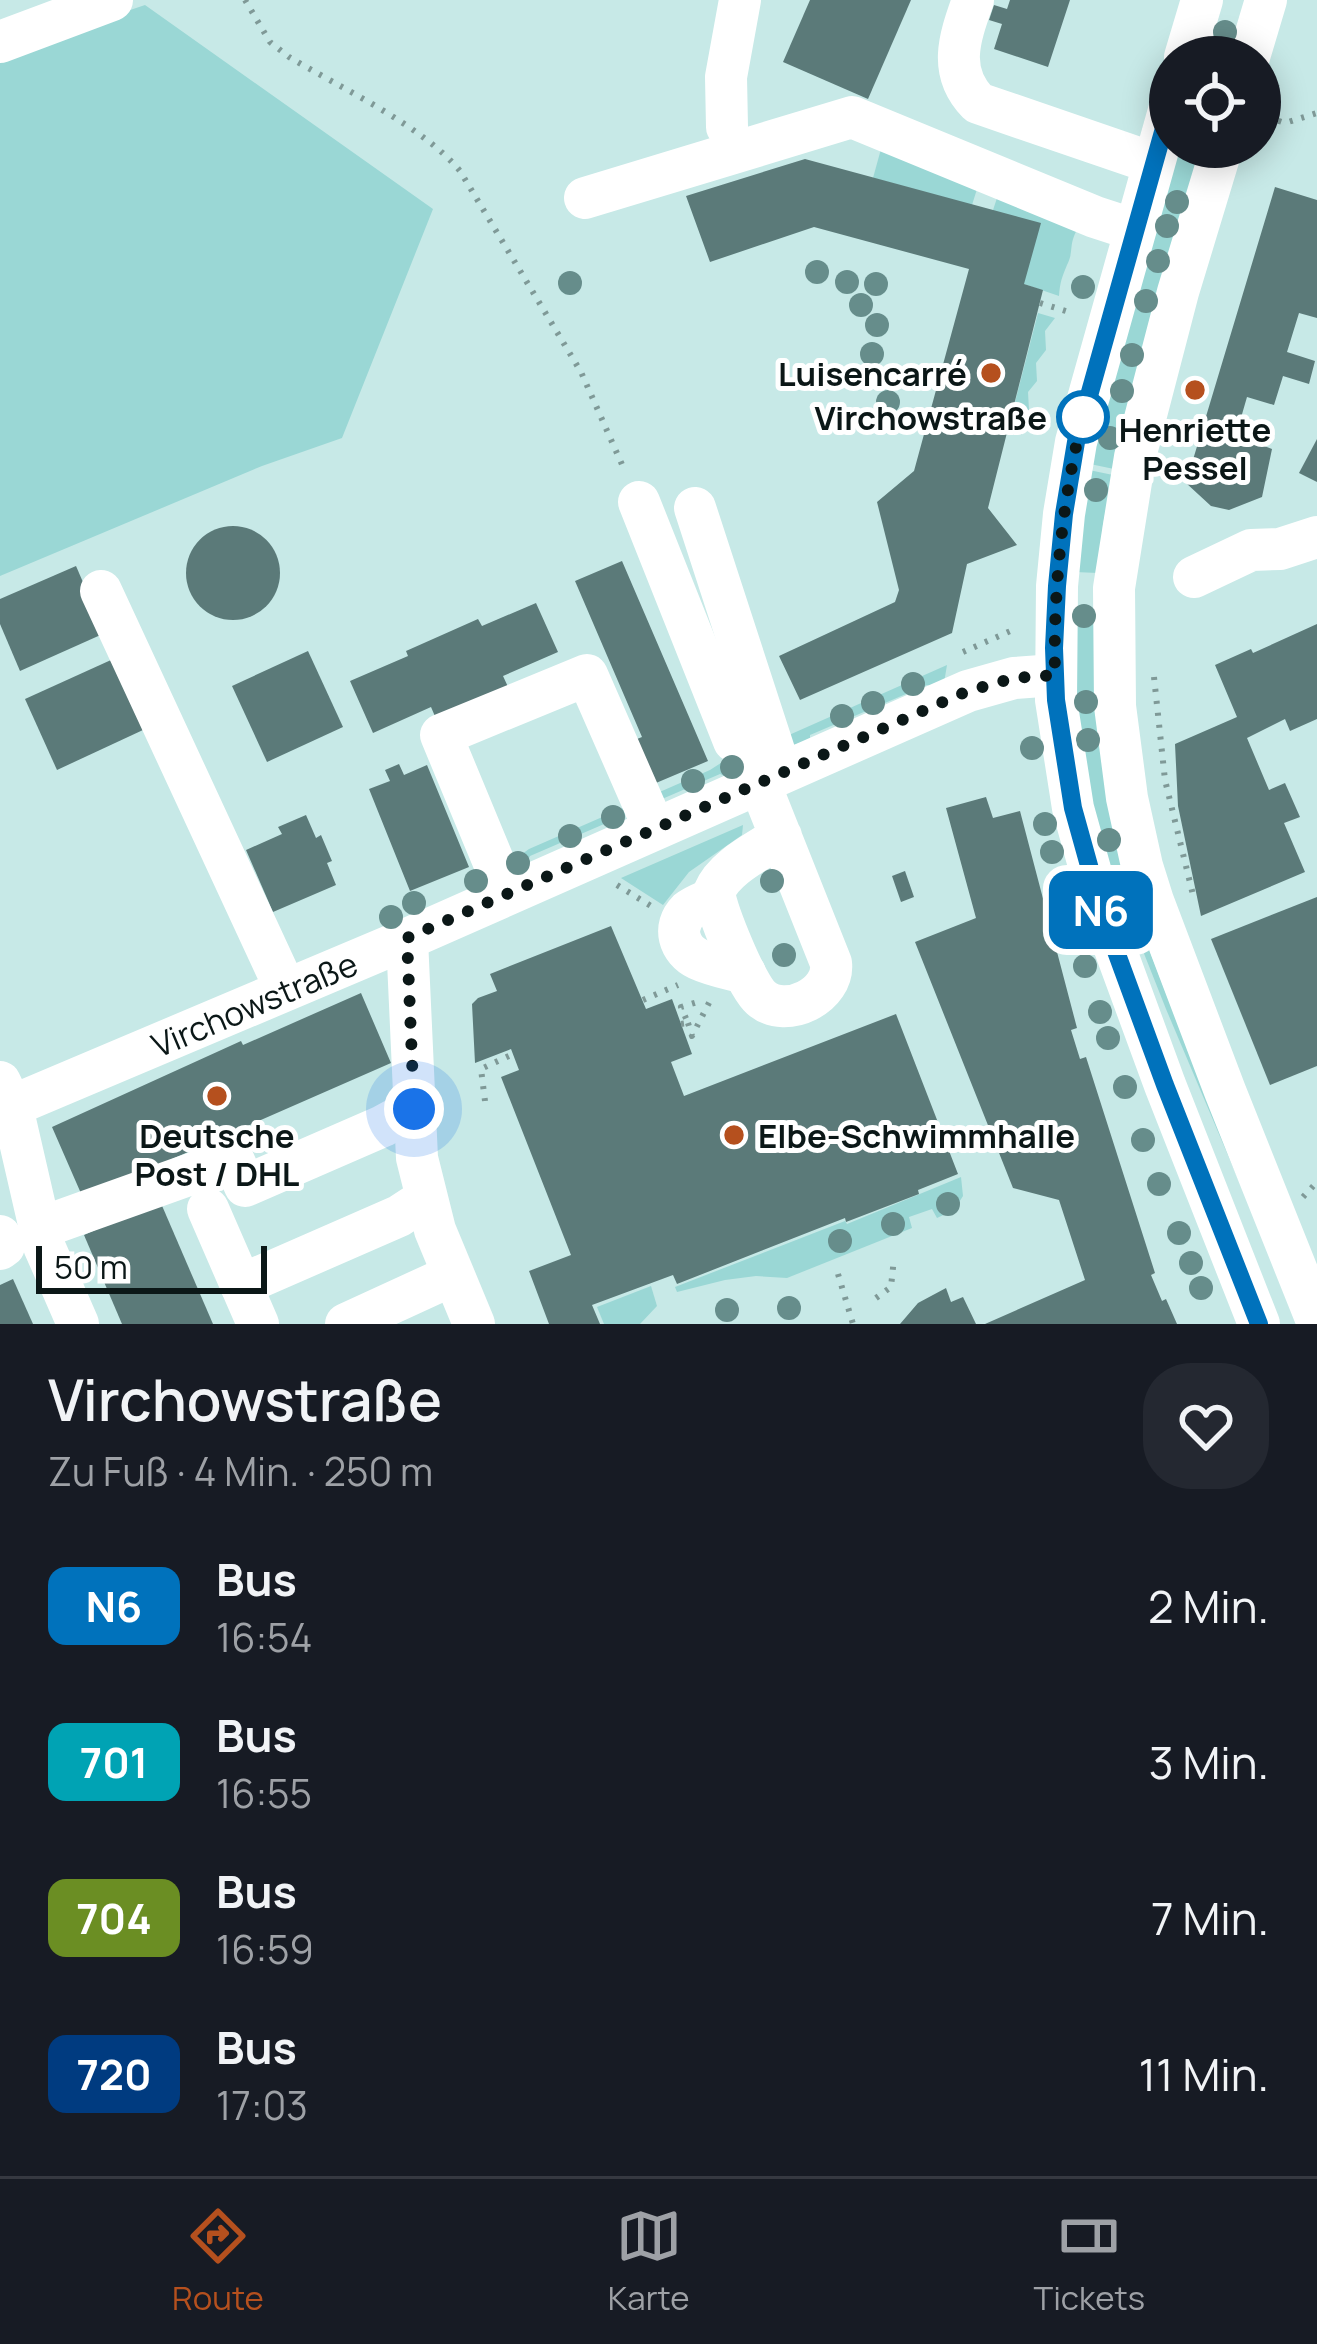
<!DOCTYPE html>
<html lang="de">
<head>
<meta charset="utf-8">
<style>
	body { margin:0; font-family:Manrope,sans-serif; background:#242831; color:#f1f3f6; height:100vh; display:flex; flex-direction:column; font-size:45px; white-space:nowrap }
	* { box-sizing:border-box; margin:0 }
	p { font-size:39px; color:#9ea1a6 }
	.icon { flex:none; width:66px; height:66px; fill:none; stroke:currentColor; stroke-width:2; stroke-linecap:round; stroke-linejoin:round }
	.map { position:relative; height:1324px; overflow:hidden }
	.side { display:flex; flex-direction:column; background:#171b24; flex:1 }
	.side>* { flex:none }
	.badge { padding:0 24px; border-radius:18px; font-size:42px; line-height:78px }
	.buttons { position:absolute; left:1149px; top:36px; display:grid; gap:24px }
	.buttons a { display:grid; place-items:center; width:132px; height:132px; border-radius:50%; background:#171b24; box-shadow:0 6px 30px #0003; font-size:60px }
	.scale { position:absolute; left:36px; bottom:30px; width:231px; box-sizing:border-box; padding-left:12px; border:6px solid #0b1717; border-top:0; font-size:33px; line-height:42px; white-space:nowrap; color:#0b1717; -webkit-text-stroke:9px #fff; paint-order:stroke }
	.you { position:absolute; width:60px; height:60px; margin:-30px; border:9px solid #fff; border-radius:50%; background:#1a73e8; box-shadow:0 0 0 18px #1a73e833 }
	.map>.badge { position:absolute; translate:-50% -50%; box-shadow:0 0 0 6px #fff }
	.round { display:grid; place-items:center; flex:none; width:126px; height:126px; border-radius:48px; background:#242831 }
	.summary { display:flex; align-items:center; justify-content:space-between; height:204px; padding:0 48px }
	h1 { font-size:57px; font-weight:600; line-height:90px }
	ul { padding:0; list-style:none }
	li { display:flex; align-items:center; gap:36px; height:156px; padding:0 48px }
	li div { flex:1 }
	li b { display:block; font-size:45px }
	li em { font-style:normal }
	li .badge { min-width:132px; font-weight:700; text-align:center }
	.tabs { display:flex; justify-content:space-around; align-items:center; height:168px; border-top:3px solid #363941; background:#171b24; font-size:33px; color:#9ea1a6 }
	.tabs a { display:grid; justify-items:center; gap:6px }
	.tabs .active { color:#b5501e }
	.map>svg:first-child { display:block }
</style>
</head>
<body>
<div class="map">
<svg width="1317" height="1324" viewBox="0 0 1317 1324">
	<rect width="100%" height="100%" fill="#c7e9e7"/>
	<!-- green -->
	<g fill="#9ad7d5">
		<path d="M 145,5 L 433,209 L 342,438 L 262,466 L 0,576 L 0,54 Z"/>
		<path d="M 1179,147 L 1202,147 L 1114,469 L 1090,464 Z"/>
		<path d="M 881,149 L 977,189 L 972,205 L 873,178 Z"/>
		<path d="M 998,195 L 1080,225 C 1067,245 1075,249 1067,265 C 1062,277 1060,282 1059,296 L 1024,284 L 993,210 Z"/>
		<path d="M 1038,313 L 1055,318 L 1045,331 L 1046,350 L 1036,363 L 1037,381 L 1028,392 L 1029,410 L 1022,424 L 1022,435 L 1007,433 Z"/>
		<path d="M 1089,470 L 1113,475 L 1103,524 L 1098,573 L 1075,572 Z"/>
		<path d="M 1070,607 L 1097,609 L 1150,952 L 1241,1186 L 1166,1009 L 1099,840 L 1076,729 Z"/>
		<path d="M 947,665 L 944,683 L 936,687 L 927,685 L 810,735 L 810,740 L 793,745 L 789,735 Z"/>
		<path d="M 739,757 L 739,773 L 727,777 L 720,774 L 530,856 L 524,869 L 510,869 L 511,862 L 529,849 L 710,770 L 724,761 Z"/>
		<path d="M 743,825 L 742,835 L 689,872 L 663,905 L 621,878 Z"/>
		<path d="M 961,1177 L 963,1196 L 954,1210 L 937,1218 L 932,1209 L 909,1217 L 912,1228 L 787,1278 L 756,1276 L 725,1280 L 677,1292 L 675,1287 L 845,1221 L 847,1224 Z"/>
		<path d="M 651,1286 L 657,1306 L 640,1324 L 604,1324 L 597,1307 Z"/>
	</g>
	<!-- building -->
	<g fill="#5b7a79">
		<path d="M 810,0 L 911,0 L 868,99 L 783,62 Z"/>
		<path d="M 1010,0 L 1070,0 L 1048,67 L 994,49 L 1002,24 L 989,20 L 994,5 L 1007,9 Z"/>
		<path d="M 805,159 L 1041,223 L 1024,284 L 1043,290 L 988,508 L 1017,545 L 967,564 L 952,633 L 800,700 L 779,656 L 895,602 L 899,590 L 877,502 L 914,471 L 969,269 L 814,227 L 710,262 L 686,196 Z"/>
		<path d="M 1275,187 L 1317,200 L 1317,318 L 1299,313 L 1287,352 L 1315,361 L 1309,384 L 1283,376 L 1274,405 L 1247,397 L 1236,435 L 1272,449 L 1262,497 L 1229,510 L 1211,506 L 1186,483 Z"/>
		<path d="M 1317,439 L 1317,482 L 1299,473 Z"/>
		<circle cx="233" cy="573" r="47"/>
		<path d="M 622,561 L 708,761 L 656,783 L 637,739 L 642,737 L 575,581 Z"/>
		<path d="M 76,566 L 105,633 L 20,671 L 0,624 L 0,599 Z"/>
		<path d="M 536,603 L 558,652 L 503,676 L 509,689 L 437,721 L 431,707 L 373,733 L 350,681 L 408,656 L 406,651 L 478,619 L 482,626 Z"/>
		<path d="M 1317,624 L 1317,719 L 1290,731 L 1285,719 L 1247,738 L 1269,790 L 1285,783 L 1300,817 L 1284,823 L 1305,872 L 1201,916 L 1178,806 L 1175,744 L 1237,717 L 1215,665 L 1251,649 L 1253,653 Z"/>
		<path d="M 308,651 L 343,727 L 267,762 L 232,686 Z"/>
		<path d="M 111,660 L 143,730 L 57,770 L 25,699 Z"/>
		<path d="M 399,764 L 404,775 L 427,765 L 469,867 L 410,891 L 369,789 L 390,781 L 385,770 Z"/>
		<path d="M 986,797 L 993,818 L 1020,811 L 1077,1028 L 1071,1030 L 1080,1059 L 1086,1057 L 1155,1273 L 1151,1275 L 1162,1301 L 1166,1299 L 1177,1324 L 985,1324 L 1085,1280 L 1059,1200 L 1013,1188 L 915,942 L 976,918 L 946,808 Z"/>
		<path d="M 306,815 L 316,838 L 321,835 L 332,861 L 327,863 L 336,885 L 273,912 L 246,850 L 282,834 L 278,827 Z"/>
		<path d="M 905,871 L 914,897 L 901,902 L 892,876 Z"/>
		<path d="M 1317,897 L 1317,1066 L 1270,1085 L 1211,939 Z"/>
		<path d="M 611,926 L 646,1009 L 672,999 L 692,1054 L 671,1062 L 684,1096 L 896,1014 L 958,1174 L 918,1190 L 919,1194 L 846,1222 L 845,1218 L 677,1284 L 673,1275 L 592,1305 L 600,1324 L 549,1324 L 529,1271 L 571,1255 L 501,1077 L 519,1070 L 511,1049 L 475,1063 L 472,1004 L 478,998 L 497,991 L 490,974 Z"/>
		<path d="M 361,993 L 391,1063 L 83,1198 L 52,1127 L 241,1041 L 243,1045 Z"/>
		<path d="M 160,1201 L 213,1324 L 122,1324 L 84,1235 Z"/>
		<path d="M 13,1279 L 33,1324 L 0,1324 L 0,1285 Z"/>
		<path d="M 946,1288 L 951,1302 L 963,1297 L 976,1324 L 900,1324 L 918,1303 Z"/>
	</g>
	<g fill="none" stroke-linecap="round" stroke-linejoin="round">
		<!-- path -->
		<g stroke="#7f9997" stroke-width="6" stroke-dasharray="3 9" stroke-linecap="butt">
			<path d="M 245,0 L 270,42 L 289,57 C 341,88 423,126 460,171 L 581,372 L 624,469"/>
			<path d="M 1267,117 L 1285,123 L 1317,113"/>
			<path d="M 1260,145 L 1278,79"/>
			<path d="M 1040,303 L 1069,312"/>
			<path d="M 963,652 L 1015,629"/>
			<path d="M 1154,677 L 1165,780 L 1194,899"/>
			<path d="M 617,885 L 651,906"/>
			<path d="M 643,1000 L 678,985"/>
			<path d="M 688,1023 L 692,1036 L 712,997"/>
			<path d="M 681,1024 L 688,1023 L 681,1007 L 701,1001"/>
			<path d="M 485,1101 L 481,1069 L 513,1054"/>
			<path d="M 1303,1197 L 1317,1182"/>
			<path d="M 838,1274 L 853,1324"/>
			<path d="M 876,1298 L 891,1287 L 894,1258"/>
		</g>
		<!-- minor -->
		<g stroke="#fff" stroke-width="42">
			<path d="M 973,0 C 960,37 947,71 978,103 L 1153,163"/>
			<path d="M 0,42 L 112,0"/>
			<path d="M 1185,57 L 1202,0"/>
			<path d="M 1249,57 L 1266,0"/>
			<path d="M 1170,107 L 1076,442 L 1064,514 L 1057,586 L 1056,700 L 1073,808 L 1103,916 L 1165,1085 L 1259,1324"/>
			<path d="M 727,127 L 726,77 L 740,0"/>
			<path d="M 1222,147 L 1178,292 L 1135,457 L 1114,588 L 1115,706 L 1127,798 L 1142,866 L 1153,901 L 1225,1091 L 1317,1321"/>
			<path d="M 585,198 L 852,117 L 1095,217 L 1135,230"/>
			<path d="M 639,502 L 734,741 L 781,772"/>
			<path d="M 695,508 L 781,772"/>
			<path d="M 1194,577 L 1251,550 L 1280,549 L 1317,537"/>
			<path d="M 101,591 L 285,988"/>
			<path d="M 759,782 L 831,963 C 835,995 786,1020 761,998 C 746,985 717,912 714,892 C 724,867 759,851 781,836"/>
			<path d="M 507,894 L 441,735 L 587,675 L 654,828"/>
			<path d="M 714,898 C 705,902 695,905 688,911 C 672,927 679,950 698,959 C 713,966 730,969 745,973"/>
			<path d="M 407,939 L 417,1158 L 435,1230 L 474,1324"/>
			<path d="M 0,1082 L 12,1107 L 44,1246 L 78,1324"/>
			<path id="s1" d="M 0,1111 L 407,939 L 968,691 L 1014,678 L 1055,675"/>
			<path d="M 208,1209 L 258,1324"/>
			<path d="M 40,1228 L 233,1159 L 245,1186 L 383,1126 L 414,1109"/>
			<path d="M 0,1236 L 4,1246 L 0,1249"/>
			<path d="M 241,1285 L 399,1216 L 425,1199"/>
			<path d="M 346,1324 L 453,1275"/>
		</g>
	</g>
	<!-- trees -->
	<g fill="#668d8b">
		<circle cx="1225" cy="32" r="12"/>
		<circle cx="1177" cy="202" r="12"/>
		<circle cx="1167" cy="226" r="12"/>
		<circle cx="1158" cy="261" r="12"/>
		<circle cx="817" cy="272" r="12"/>
		<circle cx="847" cy="282" r="12"/>
		<circle cx="570" cy="283" r="12"/>
		<circle cx="876" cy="284" r="12"/>
		<circle cx="1083" cy="287" r="12"/>
		<circle cx="1146" cy="301" r="12"/>
		<circle cx="861" cy="305" r="12"/>
		<circle cx="877" cy="325" r="12"/>
		<circle cx="872" cy="354" r="12"/>
		<circle cx="1132" cy="355" r="12"/>
		<circle cx="1122" cy="391" r="12"/>
		<circle cx="888" cy="402" r="12"/>
		<circle cx="1110" cy="438" r="12"/>
		<circle cx="1096" cy="490" r="12"/>
		<circle cx="1084" cy="616" r="12"/>
		<circle cx="913" cy="684" r="12"/>
		<circle cx="1086" cy="702" r="12"/>
		<circle cx="873" cy="703" r="12"/>
		<circle cx="842" cy="716" r="12"/>
		<circle cx="1088" cy="740" r="12"/>
		<circle cx="1032" cy="748" r="12"/>
		<circle cx="732" cy="767" r="12"/>
		<circle cx="693" cy="781" r="12"/>
		<circle cx="613" cy="817" r="12"/>
		<circle cx="1045" cy="824" r="12"/>
		<circle cx="570" cy="836" r="12"/>
		<circle cx="1109" cy="840" r="12"/>
		<circle cx="1052" cy="852" r="12"/>
		<circle cx="518" cy="863" r="12"/>
		<circle cx="1122" cy="878" r="12"/>
		<circle cx="476" cy="881" r="12"/>
		<circle cx="772" cy="881" r="12"/>
		<circle cx="1060" cy="883" r="12"/>
		<circle cx="414" cy="903" r="12"/>
		<circle cx="1131" cy="907" r="12"/>
		<circle cx="1067" cy="913" r="12"/>
		<circle cx="391" cy="917" r="12"/>
		<circle cx="1076" cy="938" r="12"/>
		<circle cx="784" cy="955" r="12"/>
		<circle cx="1085" cy="966" r="12"/>
		<circle cx="1100" cy="1012" r="12"/>
		<circle cx="1108" cy="1038" r="12"/>
		<circle cx="1125" cy="1087" r="12"/>
		<circle cx="1143" cy="1140" r="12"/>
		<circle cx="1159" cy="1184" r="12"/>
		<circle cx="948" cy="1204" r="12"/>
		<circle cx="893" cy="1224" r="12"/>
		<circle cx="1179" cy="1233" r="12"/>
		<circle cx="840" cy="1241" r="12"/>
		<circle cx="1191" cy="1263" r="12"/>
		<circle cx="1201" cy="1288" r="12"/>
		<circle cx="789" cy="1308" r="12"/>
		<circle cx="727" cy="1310" r="12"/>
	</g>
	<g fill="none" stroke-linecap="round" stroke-linejoin="round">
		<!-- line casing -->
		<g stroke="#fff" stroke-width="27">
			<path id="line" d="M 1170,107 L 1076,442 L 1064,514 L 1057,586 L 1054,648 L 1056,700 L 1073,808 L 1103,916 L 1165,1085 L 1259,1324"/>
		</g>
		<!-- line -->
		<use href="#line" stroke="#0072bc" stroke-width="18"/>
		<!-- walk -->
		<path stroke="#0b1717" stroke-width="12" stroke-dasharray="0 21.6" d="M 414,1109 L 407,938 L 968,691 L 1014,678 L 1055,675 C 1053,589 1063,495 1083,417"/>
	</g>
	<!-- markers -->
	<g fill="#b5501e" stroke="#fff" stroke-width="4.5">
		<circle cx="991" cy="373" r="12"/>
		<circle cx="1195" cy="390" r="12"/>
		<circle cx="217" cy="1096" r="12"/>
		<circle cx="734" cy="1135" r="12"/>
	</g>
	<circle fill="#fff" stroke="#0072bc" stroke-width="6" cx="1083" cy="417" r="24"/>
	<g text-anchor="middle" dominant-baseline="central" stroke-width="10" stroke-linejoin="round" paint-order="stroke">
		<!-- poi labels -->
		<g font-size="33" font-weight="bold" fill="#0b1717" stroke="#fff">
			<text x="967" y="373" text-anchor="end">Luisencarré</text>
			<text x="1195" y="429">Henriette<tspan x="1195" dy="38">Pessel</tspan></text>
			<text x="217" y="1135">Deutsche<tspan x="217" dy="38">Post / DHL</tspan></text>
			<text x="758" y="1135" text-anchor="start">Elbe-Schwimmhalle</text>
		</g>
		<!-- stop labels -->
		<g font-size="33" font-weight="bold" fill="#0b1717" stroke="#fff" text-anchor="end">
			<text x="1047" y="417">Virchowstraße</text>
		</g>
		<!-- street labels -->
		<g font-size="33" fill="#0b1717" stroke="#fff">
			<text stroke="none"><textPath href="#s1" startOffset="276">Virchowstraße</textPath></text>
		</g>
	</g>
</svg>
<div class="buttons">
<a><svg class="icon" aria-label="locate" viewBox="0 0 24 24"><circle cx="12" cy="12" r="6"/><path d="M12 2v4M12 18v4M2 12h4M18 12h4"/></svg></a>
</div>
<div class="scale">50 m</div>
<div class="you" style="left:414px;top:1109px"></div>
<b class="badge" style="left:1101px;top:910px;background:#0072bc;color:#fff">N6</b>
</div>
<section class="side">
<div class="summary"><div><h1>Virchowstraße</h1><p>Zu Fuß · 4 Min. · 250 m</p></div><a class="round"><svg class="icon" aria-label="heart" viewBox="0 0 24 24"><path d="M12 20l-8-8c-3-5 5-10 8-4 3-6 11-1 8 4z"/></svg></a></div>
<ul>
<li><span class="badge" style="background:#0072bc;color:#fff">N6</span><div><b>Bus</b><p>16:54</p></div><em>2 Min.</em></li>
<li><span class="badge" style="background:#00a3b4;color:#fff">701</span><div><b>Bus</b><p>16:55</p></div><em>3 Min.</em></li>
<li><span class="badge" style="background:#6b8e23;color:#fff">704</span><div><b>Bus</b><p>16:59</p></div><em>7 Min.</em></li>
<li><span class="badge" style="background:#003b80;color:#fff">720</span><div><b>Bus</b><p>17:03</p></div><em>11 Min.</em></li>
</ul>
</section>
<nav class="tabs">
<a class="active"><svg class="icon" aria-label="directions" viewBox="0 0 24 24"><path d="M12 3l9 9-9 9-9-9zM9 14v-3h6M13 9l2 2-2 2"/></svg>Route</a>
<a><svg class="icon" aria-label="map" viewBox="0 0 24 24"><path d="M3 6l6-2 6 2 6-2v14l-6 2-6-2-6 2zM9 4v14M15 6v14"/></svg>Karte</a>
<a><svg class="icon" aria-label="tickets" viewBox="0 0 24 24"><path d="M3 7h18v10H3zM15 7v10"/></svg>Tickets</a>
</nav>
</body>
</html>
